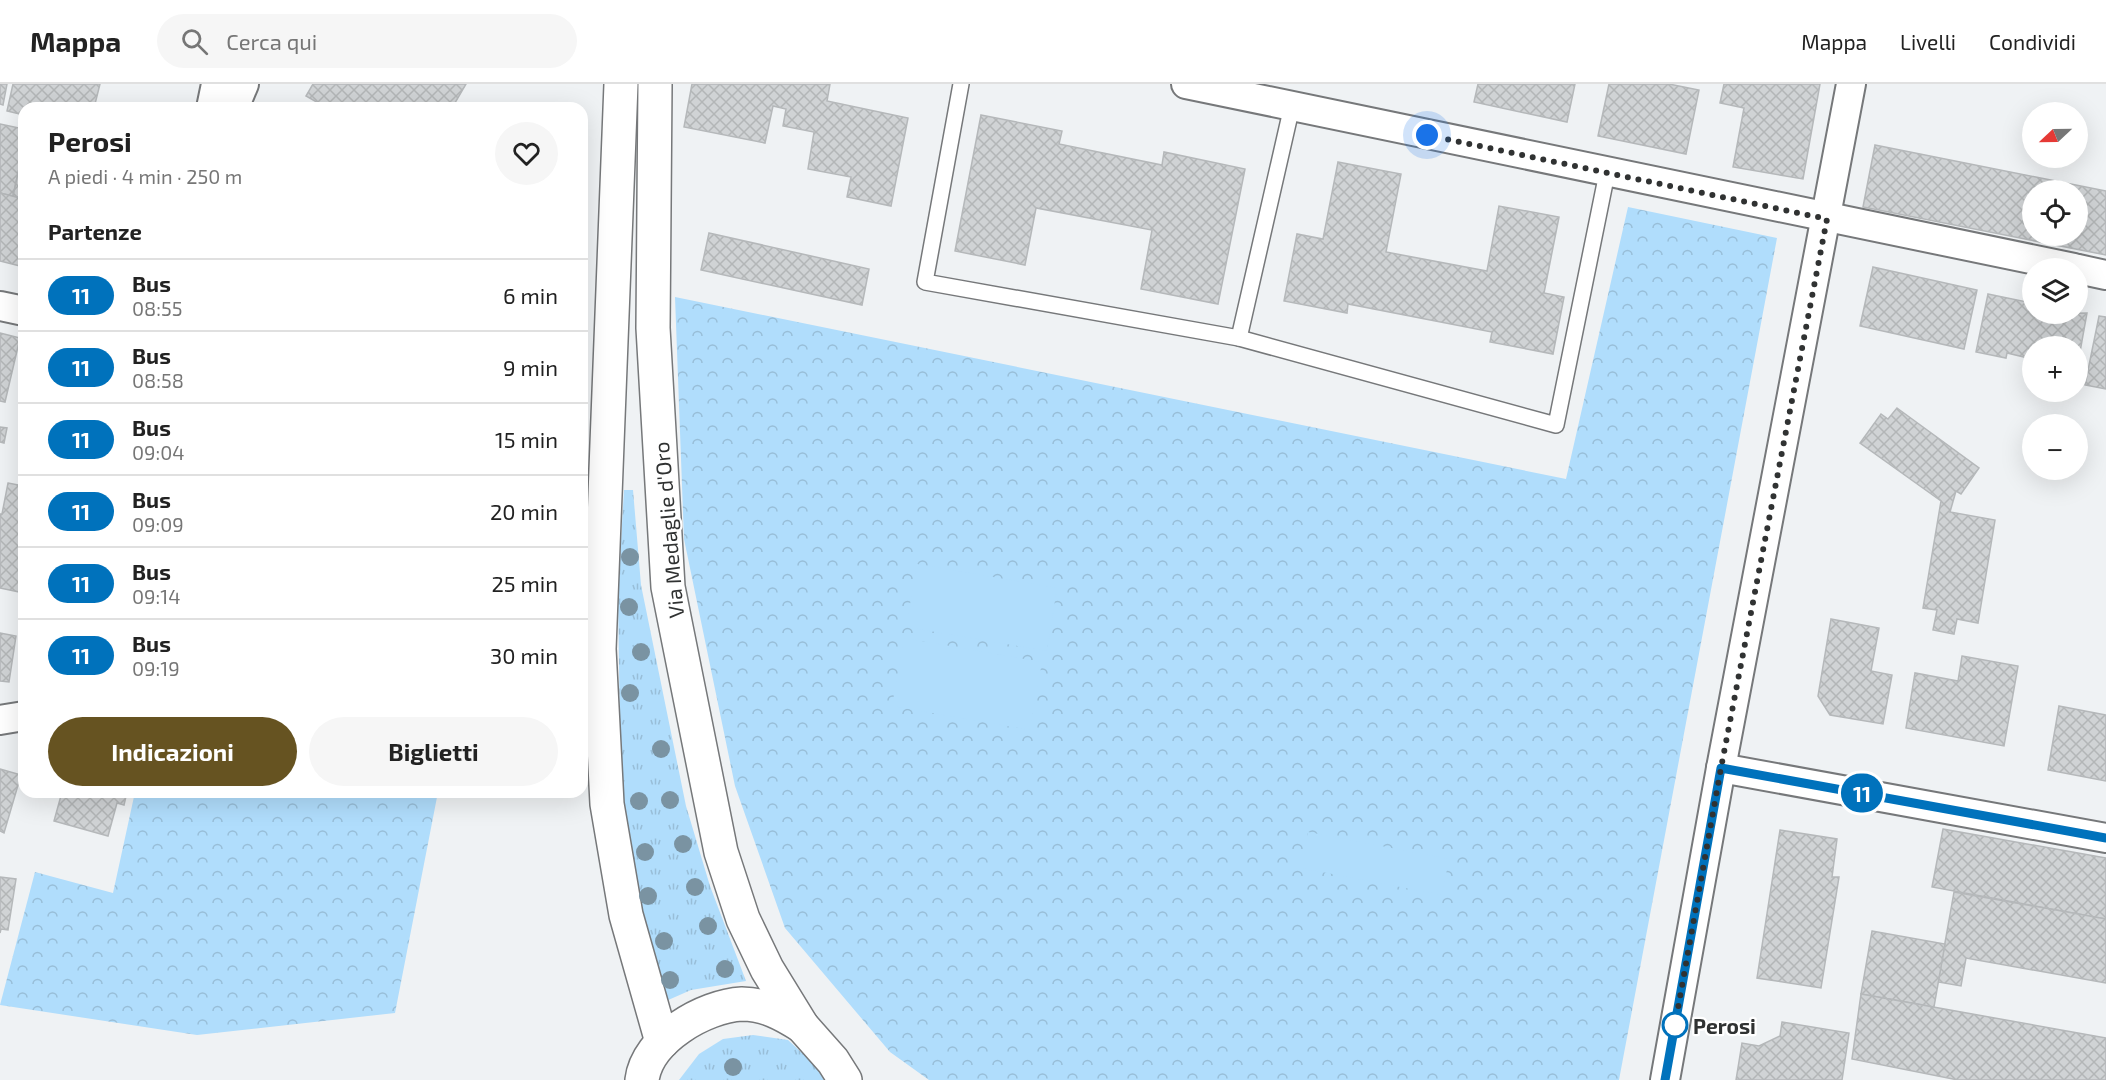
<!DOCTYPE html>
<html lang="it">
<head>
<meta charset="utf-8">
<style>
	body { margin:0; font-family:"Exo 2",sans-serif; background:#f6f6f6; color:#222; height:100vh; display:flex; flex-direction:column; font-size:22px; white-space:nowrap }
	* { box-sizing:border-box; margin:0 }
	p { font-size:20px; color:#767676 }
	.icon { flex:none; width:33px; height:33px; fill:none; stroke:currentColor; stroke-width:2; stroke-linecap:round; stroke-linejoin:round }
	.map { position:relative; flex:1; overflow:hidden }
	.side { position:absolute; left:18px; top:18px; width:570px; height:696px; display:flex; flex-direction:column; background:#fff; border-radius:18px; box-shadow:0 6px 24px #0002 }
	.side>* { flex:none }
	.badge { padding:0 12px; border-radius:20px; font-size:21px; line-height:39px }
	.needle { width:39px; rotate:248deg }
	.tools { position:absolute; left:2022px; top:18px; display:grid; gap:12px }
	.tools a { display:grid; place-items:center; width:66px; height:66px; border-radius:50%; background:#fff; box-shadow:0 6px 24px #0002; font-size:30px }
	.you { position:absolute; width:30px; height:30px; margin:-15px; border:4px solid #fff; border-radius:50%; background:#1a73e8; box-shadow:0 0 0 9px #1a73e833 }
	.map>.badge { position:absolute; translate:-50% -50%; box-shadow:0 0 0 3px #fff }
	h2 { padding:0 30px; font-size:22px; line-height:54px }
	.round { display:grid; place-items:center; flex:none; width:63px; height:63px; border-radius:32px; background:#f6f6f6 }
	.overview { display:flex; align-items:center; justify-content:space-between; height:102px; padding:0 30px }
	h1 { font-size:28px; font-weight:700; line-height:45px }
	.action { display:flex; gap:12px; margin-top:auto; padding:12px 30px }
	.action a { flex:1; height:69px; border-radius:36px; background:#665321; color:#fff; font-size:24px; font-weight:700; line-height:69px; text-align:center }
	.action a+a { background:#f6f6f6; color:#222 }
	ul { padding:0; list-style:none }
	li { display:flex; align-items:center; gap:18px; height:72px; padding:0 30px; border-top:2px solid #e0e0e0 }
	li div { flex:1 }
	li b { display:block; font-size:22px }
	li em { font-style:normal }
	li .badge { min-width:66px; font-weight:700; text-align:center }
	header { display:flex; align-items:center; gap:36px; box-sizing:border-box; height:84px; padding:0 30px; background:#fff; border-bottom:2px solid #e0e0e0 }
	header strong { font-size:28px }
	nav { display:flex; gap:33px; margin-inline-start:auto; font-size:21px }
	.search { width:420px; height:54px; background:#f6f6f6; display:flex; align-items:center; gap:15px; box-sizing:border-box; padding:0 21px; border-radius:33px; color:#767676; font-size:22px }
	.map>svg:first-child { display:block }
</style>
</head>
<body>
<header>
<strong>Mappa</strong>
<div class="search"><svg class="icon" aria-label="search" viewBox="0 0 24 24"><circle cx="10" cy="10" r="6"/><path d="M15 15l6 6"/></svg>Cerca qui</div>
<nav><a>Mappa</a><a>Livelli</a><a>Condividi</a></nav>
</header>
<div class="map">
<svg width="2106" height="996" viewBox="0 0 2106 996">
	<defs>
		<pattern id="grass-tufts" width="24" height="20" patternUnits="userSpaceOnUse" patternTransform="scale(1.5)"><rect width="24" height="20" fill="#b0ddfc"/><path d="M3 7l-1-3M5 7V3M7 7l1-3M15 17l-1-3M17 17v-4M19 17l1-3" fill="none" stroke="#98bed8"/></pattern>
		<pattern id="park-crowns" width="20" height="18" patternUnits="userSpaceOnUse" patternTransform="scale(1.5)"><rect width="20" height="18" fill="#b0ddfc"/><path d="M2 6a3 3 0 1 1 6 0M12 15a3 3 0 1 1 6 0" fill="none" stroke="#98bed8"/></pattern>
		<pattern id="building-cross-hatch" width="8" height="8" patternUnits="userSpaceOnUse" patternTransform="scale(1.5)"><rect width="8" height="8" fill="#d0d3d5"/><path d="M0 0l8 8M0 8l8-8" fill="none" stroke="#b3b6b7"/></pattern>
	</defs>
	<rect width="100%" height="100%" fill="#eff2f4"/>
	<!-- grass -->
	<g fill="url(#grass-tufts)">
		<path d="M 624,406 L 633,406 L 641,501 L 686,722 L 710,802 L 746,897 L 691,906 L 666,917 L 652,875 L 627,767 L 620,651 L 618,509 Z"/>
		<path d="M 753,951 L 788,956 L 815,981 L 824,996 L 679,996 L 699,970 L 723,955 Z"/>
	</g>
	<!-- park -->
	<g fill="url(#park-crowns)">
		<path d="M 1628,123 L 1777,154 L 1619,996 L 929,996 L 890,968 L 785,844 L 735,702 L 684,455 L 675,213 L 1566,395 Z"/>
		<path d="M 135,708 L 438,708 L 395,929 L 197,951 L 0,921 L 35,788 L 113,809 Z"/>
	</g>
	<!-- pitch -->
	<g fill="#b0ddfc">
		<path d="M 917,480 L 1057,504 L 1047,567 L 906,543 Z"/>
		<path d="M 904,554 L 1042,578 L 1030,646 L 892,622 Z"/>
		<path d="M 1308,748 L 1449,775 L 1442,811 L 1301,784 Z"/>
	</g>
	<!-- building -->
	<g fill="url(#building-cross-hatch)" stroke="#b5b8ba" stroke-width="1.5" fill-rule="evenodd">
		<path d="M 0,0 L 7,0 L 3,21 L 0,20 Z"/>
		<path d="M 13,0 L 100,0 L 94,24 L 24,24 L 24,31 L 7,27 Z"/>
		<path d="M 313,0 L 466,0 L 452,24 L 327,24 L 306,12 Z"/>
		<path d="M 692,0 L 830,0 L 827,17 L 908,34 L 891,122 L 847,113 L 851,93 L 808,85 L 814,48 L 783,42 L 786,25 L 773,22 L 765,59 L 684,43 Z"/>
		<path d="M 1478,0 L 1575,0 L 1567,38 L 1474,18 Z"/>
		<path d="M 1609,0 L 1669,0 L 1699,6 L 1686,70 L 1598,52 Z"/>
		<path d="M 1724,0 L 1820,0 L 1803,95 L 1733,83 L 1744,24 L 1720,19 Z"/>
		<path d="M 981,31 L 1062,47 L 1059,60 L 1162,81 L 1164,68 L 1245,85 L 1218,220 L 1141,205 L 1152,146 L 1036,124 L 1025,181 L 955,167 Z"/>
		<path d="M 0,40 L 24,45 L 24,62 L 13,112 L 0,109 Z"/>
		<path d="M 1875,61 L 2106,107 L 2106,171 L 1863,123 ZM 2032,106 L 2078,106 L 2078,152 L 2032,152 Z"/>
		<path d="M 24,62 L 24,115 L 13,112 Z"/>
		<path d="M 1338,78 L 1401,90 L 1386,168 L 1487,187 L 1499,122 L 1559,133 L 1544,209 L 1564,213 L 1553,270 L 1490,258 L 1492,248 L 1348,220 L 1347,229 L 1284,217 L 1297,150 L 1323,155 Z"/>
		<path d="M 0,109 L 24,115 L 24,183 L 0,177 Z"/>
		<path d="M 709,149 L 869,185 L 862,221 L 701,186 Z"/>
		<path d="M 1873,183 L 1977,206 L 1964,265 L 1860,242 Z"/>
		<path d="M 1988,210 L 2032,219 L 2032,230 L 2087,229 L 2078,279 L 2078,262 L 2032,262 L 2032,275 L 2007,269 L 2006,274 L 1976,268 Z"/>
		<path d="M 2099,232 L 2106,233 L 2106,305 L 2085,301 Z"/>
		<path d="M 0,249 L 20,254 L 5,318 L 0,317 Z"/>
		<path d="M 1897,324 L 1979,384 L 1961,410 L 1956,407 L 1950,428 L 1995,436 L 1978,539 L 1957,535 L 1954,550 L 1933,546 L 1937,526 L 1923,524 L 1941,417 L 1860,359 L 1881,330 L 1888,335 Z"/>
		<path d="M 0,343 L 7,344 L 4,359 L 0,358 Z"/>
		<path d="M 8,399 L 24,402 L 24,509 L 0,504 L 0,430 L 2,430 Z"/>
		<path d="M 1831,535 L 1879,544 L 1871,587 L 1892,591 L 1883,640 L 1830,631 L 1818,612 Z"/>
		<path d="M 0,549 L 16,552 L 9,598 L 0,597 Z"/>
		<path d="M 1962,572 L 2018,582 L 2004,662 L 1906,644 L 1915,589 L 1958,597 Z"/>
		<path d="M 2059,622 L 2106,631 L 2106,697 L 2048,686 Z"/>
		<path d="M 0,685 L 21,691 L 4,749 L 0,747 Z"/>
		<path d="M 62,708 L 127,708 L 124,721 L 117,719 L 108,752 L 54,737 Z"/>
		<path d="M 1943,745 L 2106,774 L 2106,835 L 1932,803 Z"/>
		<path d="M 1780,746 L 1837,755 L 1832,793 L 1839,793 L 1821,904 L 1757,894 Z"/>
		<path d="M 0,793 L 16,795 L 8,846 L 1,845 L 0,849 Z"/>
		<path d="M 1954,808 L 2106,835 L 2106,899 L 1966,874 L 1961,902 L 1938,898 Z"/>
		<path d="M 1872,847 L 1945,860 L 1934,923 L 1861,910 Z"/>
		<path d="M 1861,910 L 2106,954 L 2106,996 L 1958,996 L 1852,975 Z"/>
		<path d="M 1782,938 L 1849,949 L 1842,996 L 1736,996 L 1742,959 L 1759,962 L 1780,952 Z"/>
	</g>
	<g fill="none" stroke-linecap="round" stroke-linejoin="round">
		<!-- service casing -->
		<g stroke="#76787a" stroke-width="18">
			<g id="service">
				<path d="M 961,0 L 925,198 L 1239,254 L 1292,22"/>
				<path d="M 1239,254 L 1556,341 L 1607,89"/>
			</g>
		</g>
		<!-- minor casing -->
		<g stroke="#76787a" stroke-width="32">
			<g id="minor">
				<path d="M 1186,0 L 2074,184"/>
				<path d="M 211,24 L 216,0"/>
				<path d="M 234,24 L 244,0"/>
				<path d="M 2078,185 L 2106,191"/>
				<path d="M 0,222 L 24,227"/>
				<path d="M 0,636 L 24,632"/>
				<path d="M 1721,684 L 2106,754"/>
				<path d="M 1665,996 L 1721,684 L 1851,0"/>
			</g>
		</g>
		<!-- tertiary casing -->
		<g stroke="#76787a" stroke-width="36">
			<g id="tertiary">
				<path d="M 621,0 L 599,565 L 607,720 L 626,831 L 662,958"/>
				<path d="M 655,0 L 653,244 L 668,503 L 721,768 L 743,835 L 767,885 L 802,942 L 833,977 L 845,996"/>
				<path d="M 642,996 C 647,955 704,922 742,920 C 765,920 783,930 802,942"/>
			</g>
		</g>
		<!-- service -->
		<use href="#service" stroke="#fff" stroke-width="15"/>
		<!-- minor -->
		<use href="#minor" stroke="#fff" stroke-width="28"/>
		<!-- tertiary -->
		<use href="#tertiary" stroke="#fff" stroke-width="33"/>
	</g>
	<!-- trees -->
	<g fill="#7a93a2">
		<circle cx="630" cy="473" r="9"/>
		<circle cx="629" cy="523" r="9"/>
		<circle cx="641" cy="568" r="9"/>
		<circle cx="630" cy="609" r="9"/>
		<circle cx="661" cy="665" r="9"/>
		<circle cx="670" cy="716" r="9"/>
		<circle cx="639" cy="717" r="9"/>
		<circle cx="683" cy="760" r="9"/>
		<circle cx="645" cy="768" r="9"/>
		<circle cx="695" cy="803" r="9"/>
		<circle cx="648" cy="812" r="9"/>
		<circle cx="708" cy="842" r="9"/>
		<circle cx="664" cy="857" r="9"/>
		<circle cx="725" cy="885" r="9"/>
		<circle cx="670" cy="896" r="9"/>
		<circle cx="733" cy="983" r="9"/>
	</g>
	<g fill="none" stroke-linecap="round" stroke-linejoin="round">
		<!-- line casing -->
		<g stroke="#fff" stroke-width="14">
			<path id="line" d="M 1665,996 L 1721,684 L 2106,754"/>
		</g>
		<!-- line -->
		<use href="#line" stroke="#0072bc" stroke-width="9"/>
		<!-- walk -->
		<path stroke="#303232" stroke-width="6" stroke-dasharray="0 10.8" d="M 1427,51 L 1827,135 L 1721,684 L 1675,941"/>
	</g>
	<!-- markers -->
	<circle fill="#fff" stroke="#0072bc" stroke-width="3" cx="1675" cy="941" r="12"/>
	<g text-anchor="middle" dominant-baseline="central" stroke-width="4.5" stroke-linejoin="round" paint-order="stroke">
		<!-- street labels -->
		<g font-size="21" fill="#303232" stroke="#fff">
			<text transform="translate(668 446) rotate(-95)">Via Medaglie d'Oro</text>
		</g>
		<!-- stop labels -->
		<g font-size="21" font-weight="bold" fill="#303232" stroke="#fff" text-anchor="start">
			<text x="1693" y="941">Perosi</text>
		</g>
	</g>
</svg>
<div class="tools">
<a><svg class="needle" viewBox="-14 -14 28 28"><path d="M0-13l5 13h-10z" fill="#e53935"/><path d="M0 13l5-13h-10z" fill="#767676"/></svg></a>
<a><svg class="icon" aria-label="locate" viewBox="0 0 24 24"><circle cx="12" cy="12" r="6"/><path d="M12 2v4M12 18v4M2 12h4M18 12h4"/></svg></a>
<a><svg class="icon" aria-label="layers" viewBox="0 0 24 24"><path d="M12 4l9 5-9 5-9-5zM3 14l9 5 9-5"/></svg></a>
<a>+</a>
<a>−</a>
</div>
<div class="you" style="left:1427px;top:51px"></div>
<b class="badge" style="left:1862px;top:709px;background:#0072bc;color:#fff">11</b>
<section class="side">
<div class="overview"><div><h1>Perosi</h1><p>A piedi · 4 min · 250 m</p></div><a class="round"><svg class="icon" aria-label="heart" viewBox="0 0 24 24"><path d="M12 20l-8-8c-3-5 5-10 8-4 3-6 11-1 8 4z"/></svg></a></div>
<h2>Partenze</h2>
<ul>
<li><span class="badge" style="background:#0072bc;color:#fff">11</span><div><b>Bus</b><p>08:55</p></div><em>6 min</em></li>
<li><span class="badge" style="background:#0072bc;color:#fff">11</span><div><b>Bus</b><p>08:58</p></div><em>9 min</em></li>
<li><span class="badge" style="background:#0072bc;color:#fff">11</span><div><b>Bus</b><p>09:04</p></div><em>15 min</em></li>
<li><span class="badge" style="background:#0072bc;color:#fff">11</span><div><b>Bus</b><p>09:09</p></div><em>20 min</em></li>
<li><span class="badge" style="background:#0072bc;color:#fff">11</span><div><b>Bus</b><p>09:14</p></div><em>25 min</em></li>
<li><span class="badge" style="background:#0072bc;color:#fff">11</span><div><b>Bus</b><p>09:19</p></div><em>30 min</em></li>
</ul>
<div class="action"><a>Indicazioni</a><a>Biglietti</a></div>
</section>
</div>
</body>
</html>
